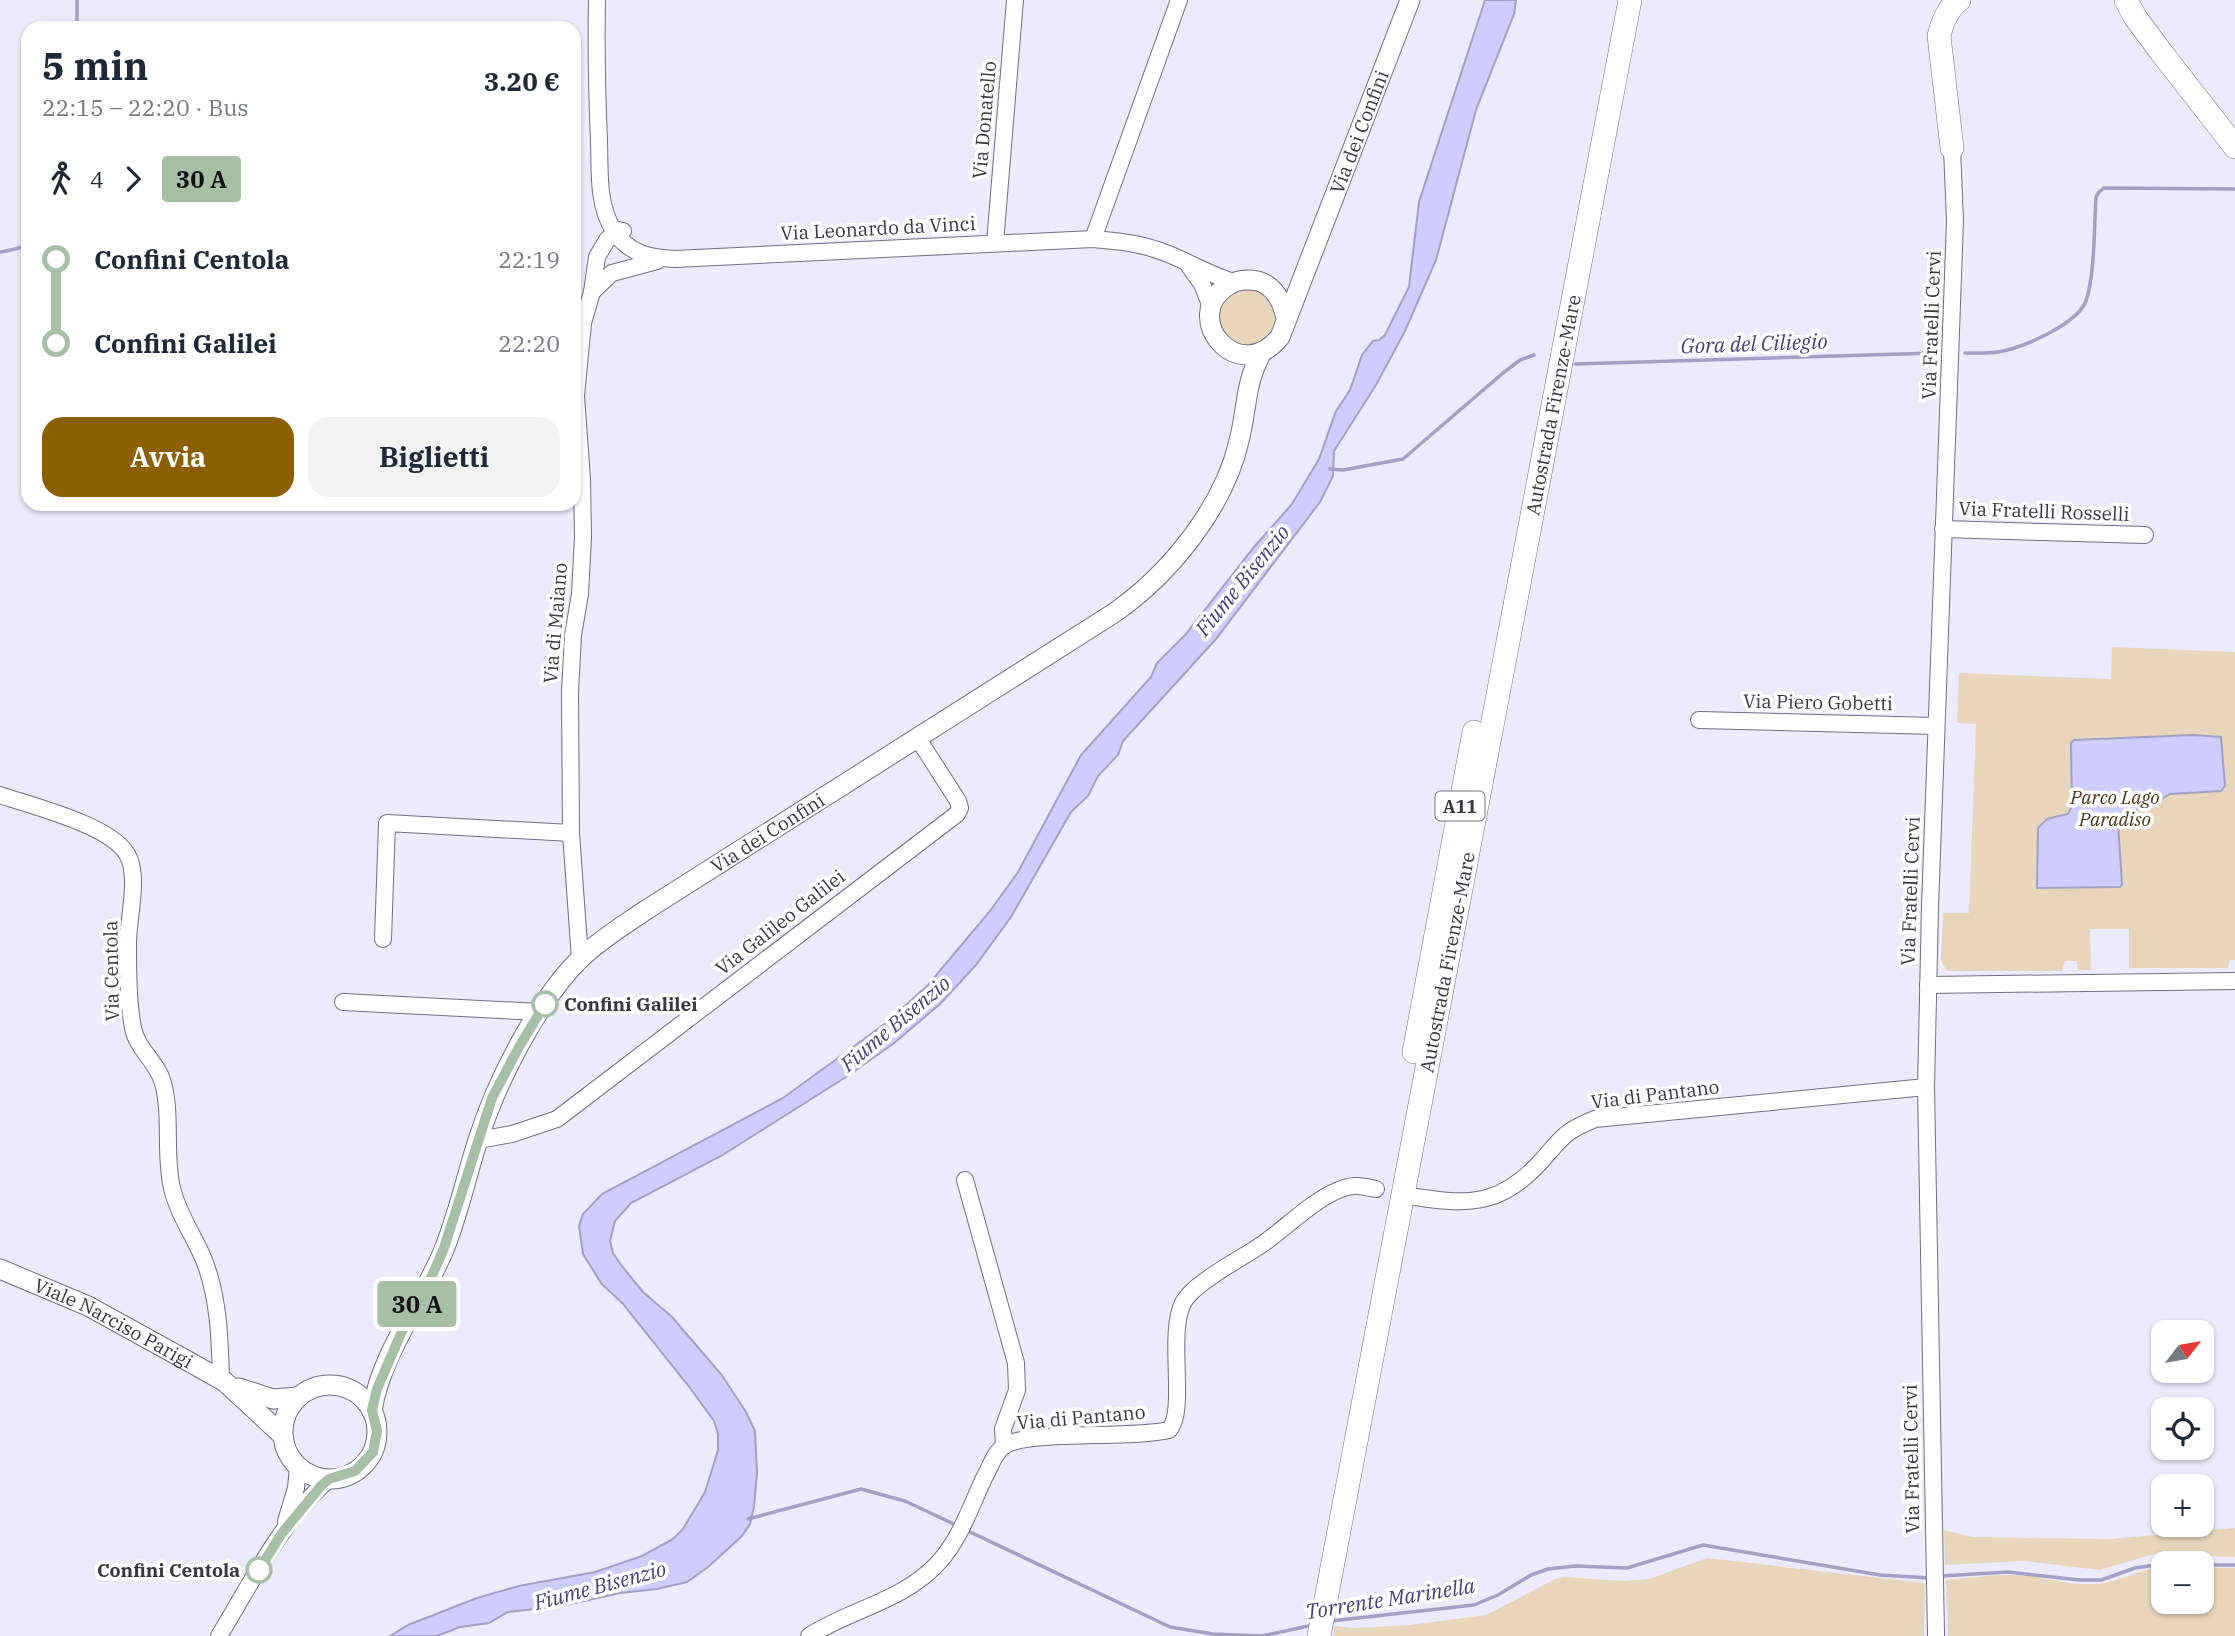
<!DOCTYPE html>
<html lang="it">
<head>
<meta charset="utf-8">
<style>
	body { margin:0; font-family:"IBM Plex Serif",serif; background:#f2f2f3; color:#1f2937; height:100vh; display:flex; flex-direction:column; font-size:26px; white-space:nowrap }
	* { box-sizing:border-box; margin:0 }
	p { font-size:23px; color:#747a83 }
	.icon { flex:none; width:38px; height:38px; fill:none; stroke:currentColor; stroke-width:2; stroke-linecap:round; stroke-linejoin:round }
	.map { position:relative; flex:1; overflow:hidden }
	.sheet { position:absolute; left:21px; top:21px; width:560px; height:490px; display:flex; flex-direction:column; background:#fff; border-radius:21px; box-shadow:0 2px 5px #0004 }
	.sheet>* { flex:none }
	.badge { padding:0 14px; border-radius:5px; font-size:24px; line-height:46px }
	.needle { width:46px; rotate:59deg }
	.buttons { position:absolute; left:2151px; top:1320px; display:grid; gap:14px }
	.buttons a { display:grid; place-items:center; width:63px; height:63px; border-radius:14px; background:#fff; box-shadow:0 2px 5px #0004; font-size:35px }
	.map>.badge { position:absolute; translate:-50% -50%; box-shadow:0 0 0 4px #fff }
	.legs { display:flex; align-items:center; gap:10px; height:77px; padding:0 21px; font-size:23px }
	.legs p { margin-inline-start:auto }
	.head { display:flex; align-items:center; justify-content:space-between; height:119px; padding:0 21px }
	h1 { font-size:38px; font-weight:800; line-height:52px }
	.cta { display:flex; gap:14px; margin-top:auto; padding:14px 21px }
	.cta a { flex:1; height:80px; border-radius:21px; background:#8b5f02; color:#fff; font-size:28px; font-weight:800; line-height:80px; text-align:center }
	.cta a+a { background:#f2f2f3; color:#1f2937 }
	ul { padding:0 21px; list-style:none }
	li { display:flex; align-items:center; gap:24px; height:84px; font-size:26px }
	li i { display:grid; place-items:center; width:10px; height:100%; margin:0 9px; background:currentColor }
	li i::after { content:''; width:18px; height:18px; margin:-9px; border:5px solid; border-radius:50%; background:#fff }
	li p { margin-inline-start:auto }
	li:first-child i { background:linear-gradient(#0000 50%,currentColor 0) }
	li:last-child i { background:linear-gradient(currentColor 50%,#0000 0) }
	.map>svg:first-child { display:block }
</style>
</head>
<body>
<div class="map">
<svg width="2235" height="1636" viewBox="0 0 2235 1636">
	<rect width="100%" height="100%" fill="#ecebfe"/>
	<!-- green -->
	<g fill="#e8d5bb">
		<circle cx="1248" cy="317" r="29"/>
		<path d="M 2112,647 L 2235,652 L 2235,960 L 2230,960 L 2228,968 L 2129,968 L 2129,929 L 2090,929 L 2091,970 L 2078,970 L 2077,961 L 2065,961 L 2062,971 L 1947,971 L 1941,961 L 1943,913 L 1969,913 L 1976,724 L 1957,723 L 1959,673 L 2111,679 Z"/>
		<path d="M 2235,1528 L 2235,1557 L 2154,1554 L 2100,1570 L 2023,1561 L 1945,1565 L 1944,1530 L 1972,1537 L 2110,1539 Z"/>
		<path d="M 1707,1558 L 1925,1583 L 1924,1636 L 1333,1636 L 1335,1626 L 1356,1628 L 1410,1625 L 1486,1615 L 1555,1579 L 1564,1577 L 1622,1581 L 1649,1579 Z"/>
		<path d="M 2163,1567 L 2163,1601 L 2202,1601 L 2202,1568 L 2235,1568 L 2235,1636 L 1948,1636 L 1946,1580 C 1972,1578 2001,1573 2027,1576 C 2050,1578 2072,1586 2096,1584 C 2120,1582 2139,1569 2163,1567 Z"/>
	</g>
	<!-- water -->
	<g fill="#cfcdfd" stroke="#a2a0c4" stroke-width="2">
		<path d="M 1485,0 L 1516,0 L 1514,14 L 1476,110 L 1436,260 L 1405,331 L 1376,385 L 1334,451 L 1333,476 L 1320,502 L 1216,639 L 1123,741 L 1118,755 L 1098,776 L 1088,796 L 1071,812 L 1011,917 L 976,965 L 940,1004 L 893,1044 L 846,1077 L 721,1156 L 631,1203 L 615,1221 L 610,1241 L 613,1253 L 621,1265 L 643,1292 L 672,1317 L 721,1374 L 746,1412 L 755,1431 L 757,1473 L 754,1507 L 750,1524 L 742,1536 L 708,1567 L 687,1582 L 657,1589 L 620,1593 L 562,1606 L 508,1612 L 489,1623 L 460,1627 L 437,1636 L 390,1636 L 408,1625 L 477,1598 L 519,1586 L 595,1572 L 642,1556 L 673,1539 L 683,1529 L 705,1492 L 718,1450 L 718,1434 L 714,1421 L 690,1388 L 623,1304 L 601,1283 L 583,1254 L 579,1226 L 583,1214 L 602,1194 L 783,1098 L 886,1023 L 928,985 L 990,911 L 1018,872 L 1081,755 L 1151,677 L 1157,663 L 1186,634 L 1254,547 L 1292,504 L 1319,459 L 1336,411 L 1350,390 L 1362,355 L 1373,341 L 1379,340 L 1385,335 L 1409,287 L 1419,202 Z"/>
		<path d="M 2193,735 L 2221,737 L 2225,786 L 2221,791 L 2170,794 L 2144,809 L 2126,811 L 2121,815 L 2118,823 L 2122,884 L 2120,887 L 2037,888 L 2038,828 L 2047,819 L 2068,814 L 2072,806 L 2071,743 L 2074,740 Z"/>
	</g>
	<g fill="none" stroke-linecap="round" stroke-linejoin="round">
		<!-- stream -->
		<g stroke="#a2a0c4" stroke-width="3.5">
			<path d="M 77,0 L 77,28"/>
			<path d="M 1,252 L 28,246"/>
			<path d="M 1965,353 C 1978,353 1991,354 2003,351 C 2026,346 2077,324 2086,301 C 2095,274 2094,227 2096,197 L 2099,192 L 2104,188 L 2235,189"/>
			<path d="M 1575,364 L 1934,353"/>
			<path d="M 1330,469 L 1343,470 L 1403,459 L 1503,373 L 1520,360 L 1534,355"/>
			<path d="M 748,1519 L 861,1489 L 905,1501 L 956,1525"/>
			<path d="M 966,1530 L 1170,1627 L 1213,1634 L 1262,1636 L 1313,1625"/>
			<path d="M 2202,1565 L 2235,1565"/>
			<path d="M 1941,1576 L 2008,1572 L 2079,1580 L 2101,1580 L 2135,1568 L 2163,1564"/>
			<path d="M 1331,1621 L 1474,1605 L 1498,1595 L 1531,1575 L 1548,1569 L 1575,1566 L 1627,1568 L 1703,1545 L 1880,1575 L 1930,1578"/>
		</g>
		<!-- minor casing -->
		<g stroke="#706f80" stroke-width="18">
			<g id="minor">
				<path d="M 597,0 C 596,47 597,94 599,141 C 600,171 597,205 614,231 C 629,254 650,258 675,259 L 1093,239 C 1117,241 1140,243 1163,252 C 1188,261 1209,275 1234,282"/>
				<path d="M 1093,239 L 1179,0"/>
				<path d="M 995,243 L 1015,0"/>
				<path d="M 1189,266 L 1202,284 L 1211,307"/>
				<path d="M 592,292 L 612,273 L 657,261"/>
				<path d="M 1943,529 L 2145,535"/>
				<path d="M 1699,720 L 1936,726"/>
				<path d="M 0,795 C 32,806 110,825 127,854 C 140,876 128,918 128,943 C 128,970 128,1001 133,1028 C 137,1049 158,1063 163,1083 C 172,1117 164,1155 172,1188 C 178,1214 194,1236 204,1260 C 219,1298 220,1341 221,1380"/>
				<path d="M 383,939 L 387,823 L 571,833"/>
				<path d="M 580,959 L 571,833 L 570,692 L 573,635 L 580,594 L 583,537 L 582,479 L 576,396 L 583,323 L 592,292 L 597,257 L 607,240 L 618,230 L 623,231"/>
				<path d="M 1928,985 L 2235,981"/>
				<path d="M 343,1002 L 540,1012"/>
				<path d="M 478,1140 L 512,1134 L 557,1119 L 957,814 L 960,808 L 958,801 L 917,737"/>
				<path d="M 965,1180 L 1016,1363 L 1017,1390 L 1003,1429 L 1004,1446"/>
				<path d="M 1416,1197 C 1472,1206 1504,1204 1544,1158 C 1563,1136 1567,1130 1595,1119 L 1926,1087"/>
				<path d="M 286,1521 L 296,1488 L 298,1468"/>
				<path d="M 219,1636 C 252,1582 281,1521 329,1479"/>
				<path d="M 809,1636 C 851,1609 904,1601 939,1562 C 960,1539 971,1506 984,1478 C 990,1468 994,1453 1004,1446 C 1027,1430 1132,1439 1169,1430 C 1187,1411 1167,1334 1183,1303 C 1186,1297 1195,1288 1201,1284 C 1221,1268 1244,1257 1264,1243 C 1288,1226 1316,1197 1344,1188 C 1355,1184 1365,1187 1376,1189"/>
				<path d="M 1936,1636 L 1926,1087 L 1930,907 L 1955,221 L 1952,148"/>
			</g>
		</g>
		<!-- major casing -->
		<g stroke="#706f80" stroke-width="21">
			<g id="major">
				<path id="s1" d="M 1286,319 C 1283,303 1275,286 1258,281 C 1248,279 1236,280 1227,286 C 1180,317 1238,388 1280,337 L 1410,0"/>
				<path id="s2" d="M 0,1269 L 88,1306 L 195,1365 L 225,1382 L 281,1434"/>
				<circle cx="330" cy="1432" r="47"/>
				<path d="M 239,1388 L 273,1399 L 298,1397"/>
				<path id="s3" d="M 372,1411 C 381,1353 421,1304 443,1252 C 458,1216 466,1177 478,1140 C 496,1083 538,999 582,957 C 601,939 624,925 646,910 L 1114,613 C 1170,574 1224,507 1239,441 C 1248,406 1244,385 1262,352"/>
			</g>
		</g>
		<!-- highway casing -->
		<g stroke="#706f80" stroke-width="24">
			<g id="highway">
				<path d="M 2126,0 L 2135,17 L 2161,52 L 2235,147"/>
				<path d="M 1952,148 L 1939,36 C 1942,23 1947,9 1959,0"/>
				<path d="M 1414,1052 L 1474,732"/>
				<path id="s4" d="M 1319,1636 L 1630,0"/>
			</g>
		</g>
		<!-- minor -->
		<use href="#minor" stroke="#fff" stroke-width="16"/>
		<!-- major -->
		<use href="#major" stroke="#fff" stroke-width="19"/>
		<!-- highway -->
		<use href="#highway" stroke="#fff" stroke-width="23"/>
	</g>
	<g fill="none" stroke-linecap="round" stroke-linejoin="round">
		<!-- line-1 casing -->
		<g stroke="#fff" stroke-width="16">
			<path id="line-1" d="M 259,1570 L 282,1533 L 321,1486 L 329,1479 L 355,1471 L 373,1452 L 377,1431 L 372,1410 L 377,1389 L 403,1329 L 432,1276 L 444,1248 L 492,1098 L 519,1047 L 545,1004"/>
		</g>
		<!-- line-1 -->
		<use href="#line-1" stroke="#a6c0a6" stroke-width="10"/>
	</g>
	<!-- markers -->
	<g fill="#fff" stroke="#a6c0a6" stroke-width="3.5">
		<circle cx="545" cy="1004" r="12"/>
		<circle cx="259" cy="1570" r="12"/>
	</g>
	<g text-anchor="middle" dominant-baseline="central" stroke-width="7" stroke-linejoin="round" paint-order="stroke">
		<!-- shield labels -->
		<rect fill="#fff" stroke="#747479" stroke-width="2" x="1435.5" y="791.5" width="49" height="29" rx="5"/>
		<g font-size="18" font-weight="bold" fill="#38383f">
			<text x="1460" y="806">A11</text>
		</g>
		<!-- street labels -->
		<g font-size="19" fill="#38383f" stroke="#fff">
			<text transform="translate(984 120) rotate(-85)">Via Donatello</text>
			<text stroke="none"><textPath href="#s1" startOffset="436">Via dei Confini</textPath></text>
			<text transform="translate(878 228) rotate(-3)">Via Leonardo da Vinci</text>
			<text transform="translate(1931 325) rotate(-88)">Via Fratelli Cervi</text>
			<text stroke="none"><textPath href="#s4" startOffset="1253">Autostrada Firenze-Mare</textPath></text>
			<text transform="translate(2044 511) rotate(2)">Via Fratelli Rosselli</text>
			<text transform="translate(555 623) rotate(-85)">Via di Maiano</text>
			<text transform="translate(1818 702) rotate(1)">Via Piero Gobetti</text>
			<text stroke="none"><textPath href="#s3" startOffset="728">Via dei Confini</textPath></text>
			<text transform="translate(1910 891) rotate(-88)">Via Fratelli Cervi</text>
			<text transform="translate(780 922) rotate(-38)">Via Galileo Galilei</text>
			<text stroke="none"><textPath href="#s4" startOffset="686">Autostrada Firenze-Mare</textPath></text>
			<text transform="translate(111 971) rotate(-91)">Via Centola</text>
			<text transform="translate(1655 1094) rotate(-7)">Via di Pantano</text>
			<text stroke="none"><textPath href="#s2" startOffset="126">Viale Narciso Parigi</textPath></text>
			<text transform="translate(1081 1417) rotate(-5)">Via di Pantano</text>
			<text transform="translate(1911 1459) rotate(-91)">Via Fratelli Cervi</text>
		</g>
		<!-- park labels -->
		<g font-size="19" font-style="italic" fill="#4c3714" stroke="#fff">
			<text x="2115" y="797">Parco Lago<tspan x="2115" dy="22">Paradiso</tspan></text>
		</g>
		<!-- stop labels -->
		<g font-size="19" font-weight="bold" fill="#38383f" stroke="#fff" text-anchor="start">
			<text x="564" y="1004">Confini Galilei</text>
			<text x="240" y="1570" text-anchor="end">Confini Centola</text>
		</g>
		<!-- water labels -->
		<g font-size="21" font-style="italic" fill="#48407b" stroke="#fff">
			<text transform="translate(1754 343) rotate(-2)">Gora del Ciliegio</text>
			<text transform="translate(1242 580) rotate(-51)">Fiume Bisenzio</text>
			<text transform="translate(895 1023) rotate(-40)">Fiume Bisenzio</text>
			<text transform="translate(600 1585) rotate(-15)">Fiume Bisenzio</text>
			<text transform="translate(1390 1598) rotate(-9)">Torrente Marinella</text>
		</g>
	</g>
</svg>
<div class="buttons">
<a><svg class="needle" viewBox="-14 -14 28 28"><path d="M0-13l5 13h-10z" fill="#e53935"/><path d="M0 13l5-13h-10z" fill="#747a83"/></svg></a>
<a><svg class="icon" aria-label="locate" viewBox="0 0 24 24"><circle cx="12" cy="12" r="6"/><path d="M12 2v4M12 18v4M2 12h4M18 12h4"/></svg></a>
<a>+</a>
<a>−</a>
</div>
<b class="badge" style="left:417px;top:1304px;background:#a6c0a6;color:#111">30 A</b>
<section class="sheet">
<div class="head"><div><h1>5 min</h1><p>22:15 – 22:20 · Bus</p></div><b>3.20 €</b></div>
<div class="legs"><svg class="icon" aria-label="walk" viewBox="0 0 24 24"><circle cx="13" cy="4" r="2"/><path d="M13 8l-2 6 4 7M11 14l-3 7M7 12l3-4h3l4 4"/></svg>4<svg class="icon" aria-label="forward" viewBox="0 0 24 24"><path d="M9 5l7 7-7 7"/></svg><b class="badge" style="background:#a6c0a6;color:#111">30 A</b></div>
<ul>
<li><i style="color:#a6c0a6"></i><b>Confini Centola</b><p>22:19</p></li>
<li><i style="color:#a6c0a6"></i><b>Confini Galilei</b><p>22:20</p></li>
</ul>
<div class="cta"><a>Avvia</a><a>Biglietti</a></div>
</section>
</div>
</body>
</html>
